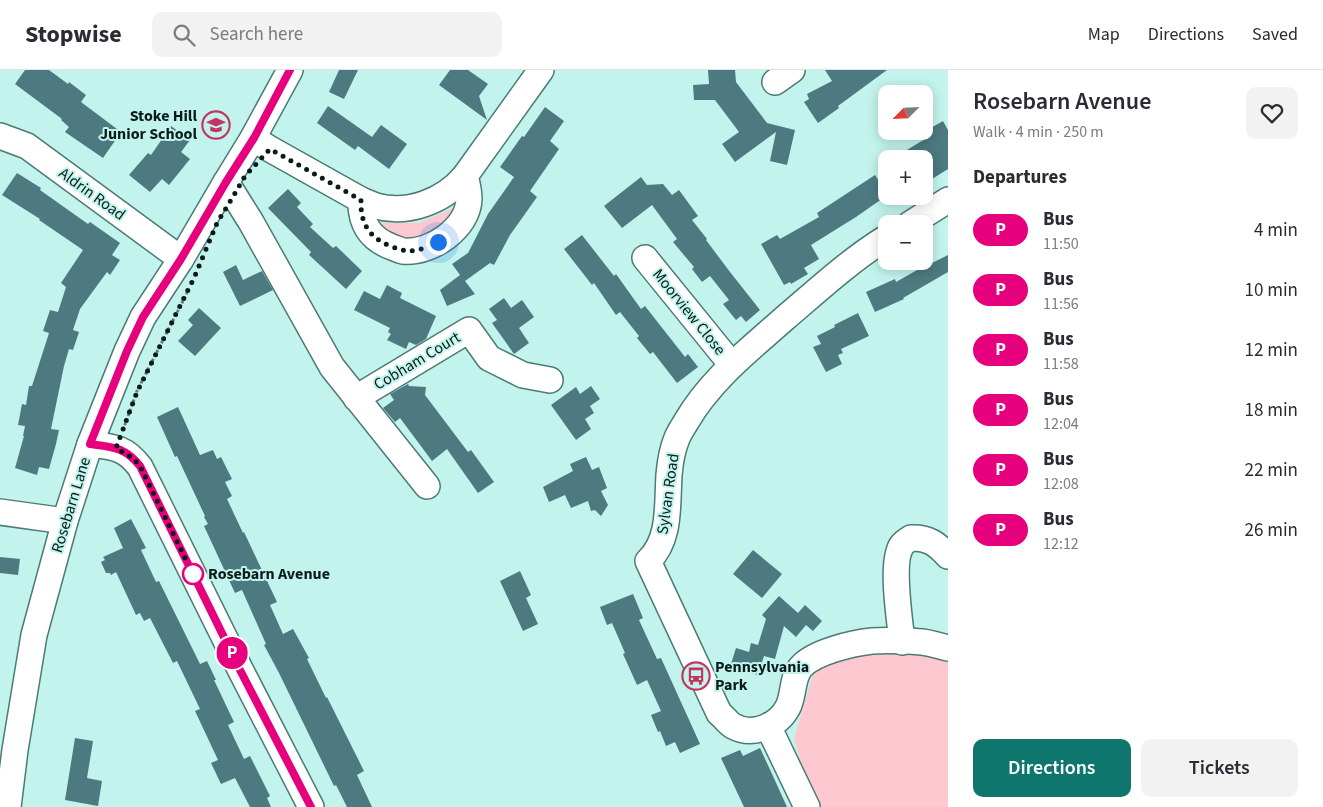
<!DOCTYPE html>
<html lang="en">
<head>
<meta charset="utf-8">
<style>
	body { margin:0; font-family:"Source Sans 3",sans-serif; background:#f2f2f3; color:#2b2b33; height:100vh; display:flex; flex-direction:column; font-size:19px; white-space:nowrap }
	* { box-sizing:border-box; margin:0 }
	p { font-size:16px; color:#7c7c81 }
	.icon { flex:none; width:28px; height:28px; fill:none; stroke:currentColor; stroke-width:2; stroke-linecap:round; stroke-linejoin:round }
	.map { position:relative; flex:1; overflow:hidden }
	.side { display:flex; flex-direction:column; background:#fff; width:375px }
	.side>* { flex:none }
	.badge { padding:0 10px; border-radius:16px; font-size:18px; line-height:32px }
	.needle { width:32px; rotate:246deg }
	.fabs { position:absolute; left:878px; top:15px; display:grid; gap:10px }
	.fabs a { display:grid; place-items:center; width:55px; height:55px; border-radius:10px; background:#fff; box-shadow:0 2px 12px #0003; font-size:25px }
	.you { position:absolute; width:25px; height:25px; margin:-12px; border:4px solid #fff; border-radius:50%; background:#1a73e8; box-shadow:0 0 0 8px #1a73e833 }
	.map>.badge { position:absolute; translate:-50% -50%; box-shadow:0 0 0 2px #fff }
	h2 { padding:0 25px; font-size:19px; line-height:45px }
	.round { display:grid; place-items:center; flex:none; width:52px; height:52px; border-radius:10px; background:#f2f2f3 }
	.head { display:flex; align-items:center; justify-content:space-between; height:85px; padding:0 25px }
	h1 { font-size:24px; font-weight:600; line-height:38px }
	.action { display:flex; gap:10px; margin-top:auto; padding:10px 25px }
	.action a { flex:1; height:58px; border-radius:10px; background:#0f766e; color:#fff; font-size:20px; font-weight:600; line-height:58px; text-align:center }
	.action a+a { background:#f2f2f3; color:#2b2b33 }
	ul { padding:0; list-style:none }
	li { display:flex; align-items:center; gap:15px; height:60px; padding:0 25px }
	li div { flex:1 }
	li b { display:block; font-size:19px }
	li em { font-style:normal }
	li .badge { min-width:55px; font-weight:700; text-align:center }
	header { display:flex; align-items:center; gap:30px; box-sizing:border-box; height:70px; padding:0 25px; background:#fff; border-bottom:1px solid #e1e1e2 }
	header strong { font-size:24px }
	nav { display:flex; gap:28px; margin-inline-start:auto; font-size:18px }
	.search { width:350px; height:45px; background:#f2f2f3; display:flex; align-items:center; gap:12px; box-sizing:border-box; padding:0 18px; border-radius:10px; color:#7c7c81; font-size:19px }
	main { display:flex; flex:1; min-height:0 }
	.map>svg:first-child { display:block }
</style>
</head>
<body>
<header>
<strong>Stopwise</strong>
<div class="search"><svg class="icon" aria-label="search" viewBox="0 0 24 24"><circle cx="10" cy="10" r="6"/><path d="M15 15l6 6"/></svg>Search here</div>
<nav><a>Map</a><a>Directions</a><a>Saved</a></nav>
</header>
<main>
<div class="map">
<svg width="948" height="737" viewBox="0 0 948 737">
	<rect width="100%" height="100%" fill="#c2f4ed"/>
	<!-- green -->
	<g fill="#fec8d1">
		<path d="M 461,137 L 447,157 L 418,172 L 393,171 L 374,156 L 384,153 L 419,153 L 451,139 Z"/>
		<path d="M 872,578 L 948,586 L 948,737 L 819,737 L 805,707 L 794,668 L 814,601 L 836,584 Z"/>
	</g>
	<!-- building -->
	<g fill="#4c7a80">
		<path d="M 25,0 L 49,0 L 68,14 L 69,12 L 86,25 L 81,32 L 121,62 L 103,88 L 65,62 L 69,57 L 61,50 L 62,49 L 15,14 Z"/>
		<path d="M 339,0 L 358,0 L 344,29 L 329,22 Z"/>
		<path d="M 450,0 L 468,0 L 488,14 L 479,26 L 487,50 L 439,15 Z"/>
		<path d="M 708,0 L 735,0 L 736,12 L 767,53 L 795,60 L 787,95 L 770,91 L 776,62 L 735,92 L 722,74 L 739,62 L 715,30 L 694,30 L 693,15 L 709,14 Z"/>
		<path d="M 825,0 L 887,0 L 838,36 L 839,38 L 818,53 L 804,32 L 809,29 L 807,24 L 832,11 Z"/>
		<path d="M 328,36 L 372,67 L 381,55 L 407,74 L 389,99 L 358,76 L 355,80 L 317,53 Z"/>
		<path d="M 545,37 L 564,51 L 550,71 L 559,79 L 530,121 L 537,127 L 510,165 L 494,195 L 490,193 L 465,211 L 475,224 L 447,236 L 440,220 L 460,205 L 452,194 L 468,183 L 488,144 L 514,107 L 500,97 L 522,66 L 524,67 Z"/>
		<path d="M 943,51 L 948,60 L 948,99 L 924,114 L 924,89 L 892,89 L 925,69 L 922,63 Z"/>
		<path d="M 171,56 L 190,70 L 181,82 L 190,89 L 169,115 L 162,109 L 150,122 L 129,105 L 148,83 L 151,85 Z"/>
		<path d="M 17,103 L 41,118 L 40,120 L 88,154 L 90,152 L 120,173 L 112,185 L 120,190 L 110,205 L 107,202 L 80,239 L 73,260 L 79,262 L 73,280 L 69,279 L 64,296 L 51,359 L 59,360 L 56,374 L 49,399 L 39,397 L 37,405 L 15,398 L 24,366 L 23,366 L 25,356 L 18,355 L 22,334 L 26,335 L 29,316 L 32,316 L 49,263 L 43,261 L 50,240 L 58,242 L 66,217 L 61,213 L 83,180 L 39,150 L 40,149 L 2,125 Z"/>
		<path d="M 875,105 L 886,122 L 886,126 L 856,147 L 811,175 L 819,189 L 804,198 L 808,204 L 791,214 L 790,212 L 784,215 L 761,174 L 777,165 L 780,169 L 819,147 L 817,143 Z"/>
		<path d="M 641,107 L 647,115 L 663,114 L 672,125 L 679,120 L 698,146 L 692,150 L 707,169 L 706,170 L 730,202 L 760,240 L 746,252 L 741,246 L 736,250 L 723,234 L 729,230 L 710,206 L 702,212 L 692,199 L 694,197 L 673,172 L 677,169 L 652,135 L 622,158 L 604,136 Z"/>
		<path d="M 288,119 L 301,133 L 297,137 L 313,154 L 310,157 L 333,178 L 336,176 L 362,201 L 346,219 L 309,185 L 311,182 L 268,138 Z"/>
		<path d="M 582,165 L 614,206 L 616,204 L 641,239 L 645,236 L 685,287 L 688,284 L 698,297 L 677,313 L 653,282 L 650,284 L 637,268 L 639,266 L 620,242 L 616,245 L 594,213 L 592,215 L 564,179 Z"/>
		<path d="M 948,185 L 948,202 L 903,228 L 904,229 L 875,242 L 866,222 L 895,209 L 896,212 L 926,195 L 926,196 Z"/>
		<path d="M 236,195 L 243,210 L 262,201 L 273,220 L 240,236 L 223,202 Z"/>
		<path d="M 387,215 L 402,223 L 400,228 L 436,246 L 426,269 L 416,275 L 409,272 L 406,279 L 387,270 L 391,264 L 388,262 L 390,258 L 354,240 L 364,221 L 380,229 Z"/>
		<path d="M 504,228 L 511,238 L 522,230 L 534,247 L 519,258 L 529,273 L 514,284 L 492,253 L 497,250 L 489,239 Z"/>
		<path d="M 199,238 L 221,258 L 195,286 L 178,271 L 193,255 L 188,250 Z"/>
		<path d="M 858,243 L 869,266 L 841,279 L 843,283 L 838,285 L 842,294 L 826,302 L 813,277 L 821,274 L 817,266 L 835,257 L 834,255 Z"/>
		<path d="M 408,314 L 409,316 L 426,317 L 425,325 L 468,382 L 471,380 L 494,412 L 478,423 L 447,379 L 432,391 L 400,348 L 395,352 L 383,338 L 394,330 L 390,324 Z"/>
		<path d="M 591,316 L 600,329 L 590,336 L 594,343 L 585,349 L 591,359 L 576,370 L 551,335 L 576,317 L 580,324 Z"/>
		<path d="M 178,337 L 200,385 L 213,380 L 217,389 L 221,387 L 232,409 L 225,412 L 232,426 L 227,429 L 243,463 L 244,462 L 277,532 L 270,535 L 283,564 L 293,559 L 309,588 L 307,589 L 326,628 L 327,627 L 364,701 L 357,705 L 372,737 L 347,737 L 336,715 L 334,716 L 279,603 L 264,575 L 266,574 L 242,520 L 235,523 L 204,456 L 208,454 L 204,447 L 205,446 L 177,386 L 175,387 L 157,347 Z"/>
		<path d="M 586,387 L 592,400 L 599,397 L 607,418 L 601,421 L 608,435 L 601,446 L 595,440 L 591,441 L 588,431 L 571,438 L 565,425 L 549,432 L 543,417 L 573,401 L 570,394 Z"/>
		<path d="M 131,449 L 146,478 L 141,480 L 156,512 L 159,511 L 200,594 L 207,591 L 216,610 L 214,610 L 234,652 L 228,655 L 244,689 L 250,686 L 270,726 L 267,728 L 271,737 L 250,737 L 235,708 L 221,714 L 211,693 L 218,690 L 195,641 L 200,639 L 177,591 L 173,593 L 150,548 L 144,551 L 140,543 L 136,545 L 116,502 L 111,505 L 110,503 L 106,503 L 101,492 L 105,490 L 103,487 L 123,478 L 114,458 Z"/>
		<path d="M 753,480 L 782,504 L 762,528 L 733,504 Z"/>
		<path d="M 0,487 L 20,489 L 18,505 L 0,503 Z"/>
		<path d="M 520,501 L 531,525 L 526,528 L 538,554 L 523,561 L 500,511 Z"/>
		<path d="M 633,524 L 643,548 L 639,550 L 657,589 L 661,588 L 700,674 L 680,683 L 675,672 L 666,676 L 660,661 L 658,662 L 651,645 L 661,641 L 647,610 L 637,615 L 623,584 L 625,583 L 612,553 L 607,555 L 600,537 Z"/>
		<path d="M 779,526 L 798,543 L 805,535 L 822,551 L 813,561 L 806,555 L 796,567 L 784,556 L 775,589 L 764,586 L 758,605 L 730,597 L 736,578 L 749,582 L 751,573 L 758,575 L 766,549 L 762,545 Z"/>
		<path d="M 75,668 L 93,671 L 87,708 L 102,711 L 98,736 L 65,730 Z"/>
		<path d="M 760,678 L 773,706 L 787,737 L 744,737 L 721,688 L 740,680 L 743,686 Z"/>
	</g>
	<g fill="none" stroke-linecap="round" stroke-linejoin="round">
		<!-- minor casing -->
		<g stroke="#4c7a75" stroke-width="28">
			<g id="minor">
				<path d="M 775,12 L 792,0"/>
				<path d="M 0,66 L 27,76 L 181,189"/>
				<path d="M 253,68 L 270,79 L 361,130 C 366,132 371,134 376,136 C 408,145 444,131 465,106 L 541,0"/>
				<path d="M 226,112 L 251,152 L 332,297 L 427,416"/>
				<path d="M 361,130 C 360,153 370,169 392,177 C 395,178 399,180 403,181 C 431,184 468,158 469,129 C 469,121 467,113 465,106"/>
				<path d="M 910,154 L 948,130"/>
				<path d="M 886,168 C 849,191 818,220 785,248 C 749,280 710,310 686,352 C 683,357 679,363 677,368 C 672,380 670,393 669,405 C 667,434 671,470 648,491 L 719,643 C 724,647 728,653 733,656 C 753,667 778,656 788,637 C 794,625 792,607 801,597 C 814,582 853,573 872,571 C 886,570 908,571 922,572 C 930,573 940,576 948,578"/>
				<path d="M 645,188 L 732,295"/>
				<path d="M 356,328 L 469,260 L 489,288 L 523,305 L 550,310"/>
				<path d="M 90,374 C 113,377 125,377 140,397 L 240,599 L 311,737"/>
				<path d="M 0,442 L 65,451"/>
				<path d="M 902,572 C 900,551 890,491 902,475 C 904,472 908,470 911,468 C 928,467 937,474 948,486"/>
				<path d="M 768,656 L 807,737"/>
				<path d="M 8,737 L 15,680 L 34,565 L 65,451 L 90,374 L 127,281 L 143,247 L 181,189 L 226,112 L 253,68 L 290,0"/>
			</g>
		</g>
		<!-- path -->
		<path stroke="#5e807b" stroke-width="3" stroke-dasharray="2.5 2.5" stroke-linecap="butt" d="M 123,360 L 137,321 L 187,223"/>
		<!-- minor -->
		<use href="#minor" stroke="#fff" stroke-width="25"/>
	</g>
	<g fill="none" stroke-linecap="round" stroke-linejoin="round">
		<!-- line casing -->
		<g stroke="#fff" stroke-width="11">
			<path id="line" d="M 290,0 L 254,68 L 226,112 L 181,189 L 143,247 L 127,281 L 90,374 C 113,377 125,377 140,396 L 240,600 L 311,737"/>
		</g>
		<!-- line -->
		<use href="#line" stroke="#e6007e" stroke-width="8"/>
		<!-- walk -->
		<path stroke="#091c1a" stroke-width="5" stroke-dasharray="0 9" d="M 193,504 L 140,396 L 133,388 L 116,378 L 137,322 L 194,208 L 217,153 L 234,125 L 245,106 L 270,79 L 361,130 C 360,154 370,169 393,177 C 401,180 408,182 416,180 C 424,179 431,175 438,172"/>
	</g>
	<!-- icons -->
	<defs>
		<g id="school-ring" transform="scale(1.4375)"><circle r="9.5" fill="#c2f4ed" stroke="#c33561" stroke-width="1.5"/><path d="M0-5L7-2L0 1L-7-2ZM-4 1L0 2.5L4 1V4Q0 6-4 4Z" fill="#c33561"/></g>
		<g id="bus-ring" transform="scale(1.4375)"><circle r="9.5" fill="#c2f4ed" stroke="#c33561" stroke-width="1.5"/><path d="M-5-6H5V4H4V6H2V4H-2V6H-4V4H-5ZM-3.5-4V0h7V-4ZM-3.5 1.2v1.5H-2V1.2ZM2 1.2v1.5H3.5V1.2Z" fill="#c33561"/></g>
	</defs>
	<g fill-rule="evenodd">
		<use href="#school-ring" x="216" y="55"/>
		<use href="#bus-ring" x="696" y="606"/>
	</g>
	<!-- markers -->
	<circle fill="#fff" stroke="#e6007e" stroke-width="2.5" cx="193" cy="504" r="10"/>
	<g text-anchor="middle" dominant-baseline="central" stroke-width="4" stroke-linejoin="round" paint-order="stroke">
		<!-- poi labels -->
		<g font-size="16" font-weight="bold" fill="#091c1a" stroke="#c2f4ed" text-anchor="end">
			<text x="197" y="46">Stoke Hill<tspan x="197" dy="18">Junior School</tspan></text>
			<text x="715" y="597" text-anchor="start">Pennsylvania<tspan x="715" dy="18">Park</tspan></text>
		</g>
		<!-- street labels -->
		<g font-size="16" fill="#091c1a" stroke="#c2f4ed">
			<text transform="translate(92 124) rotate(36)">Aldrin Road</text>
			<text transform="translate(689 242) rotate(51)">Moorview Close</text>
			<text transform="translate(417 291) rotate(-31)">Cobham Court</text>
			<text transform="translate(668 424) rotate(-82)">Sylvan Road</text>
			<text transform="translate(71 435) rotate(-73)">Rosebarn Lane</text>
		</g>
		<!-- stop labels -->
		<g font-size="16" font-weight="bold" fill="#091c1a" stroke="#c2f4ed" text-anchor="start">
			<text x="208" y="504">Rosebarn Avenue</text>
		</g>
	</g>
</svg>
<div class="fabs">
<a><svg class="needle" viewBox="-14 -14 28 28"><path d="M0-13l5 13h-10z" fill="#e53935"/><path d="M0 13l5-13h-10z" fill="#7c7c81"/></svg></a>
<a>+</a>
<a>−</a>
</div>
<div class="you" style="left:438px;top:172px"></div>
<b class="badge" style="left:232px;top:583px;background:#e6007e;color:#fff">P</b>
</div>
<section class="side">
<div class="head"><div><h1>Rosebarn Avenue</h1><p>Walk · 4 min · 250 m</p></div><a class="round"><svg class="icon" aria-label="heart" viewBox="0 0 24 24"><path d="M12 20l-8-8c-3-5 5-10 8-4 3-6 11-1 8 4z"/></svg></a></div>
<h2>Departures</h2>
<ul>
<li><span class="badge" style="background:#e6007e;color:#fff">P</span><div><b>Bus</b><p>11:50</p></div><em>4 min</em></li>
<li><span class="badge" style="background:#e6007e;color:#fff">P</span><div><b>Bus</b><p>11:56</p></div><em>10 min</em></li>
<li><span class="badge" style="background:#e6007e;color:#fff">P</span><div><b>Bus</b><p>11:58</p></div><em>12 min</em></li>
<li><span class="badge" style="background:#e6007e;color:#fff">P</span><div><b>Bus</b><p>12:04</p></div><em>18 min</em></li>
<li><span class="badge" style="background:#e6007e;color:#fff">P</span><div><b>Bus</b><p>12:08</p></div><em>22 min</em></li>
<li><span class="badge" style="background:#e6007e;color:#fff">P</span><div><b>Bus</b><p>12:12</p></div><em>26 min</em></li>
</ul>
<div class="action"><a>Directions</a><a>Tickets</a></div>
</section>
</main>
</body>
</html>
